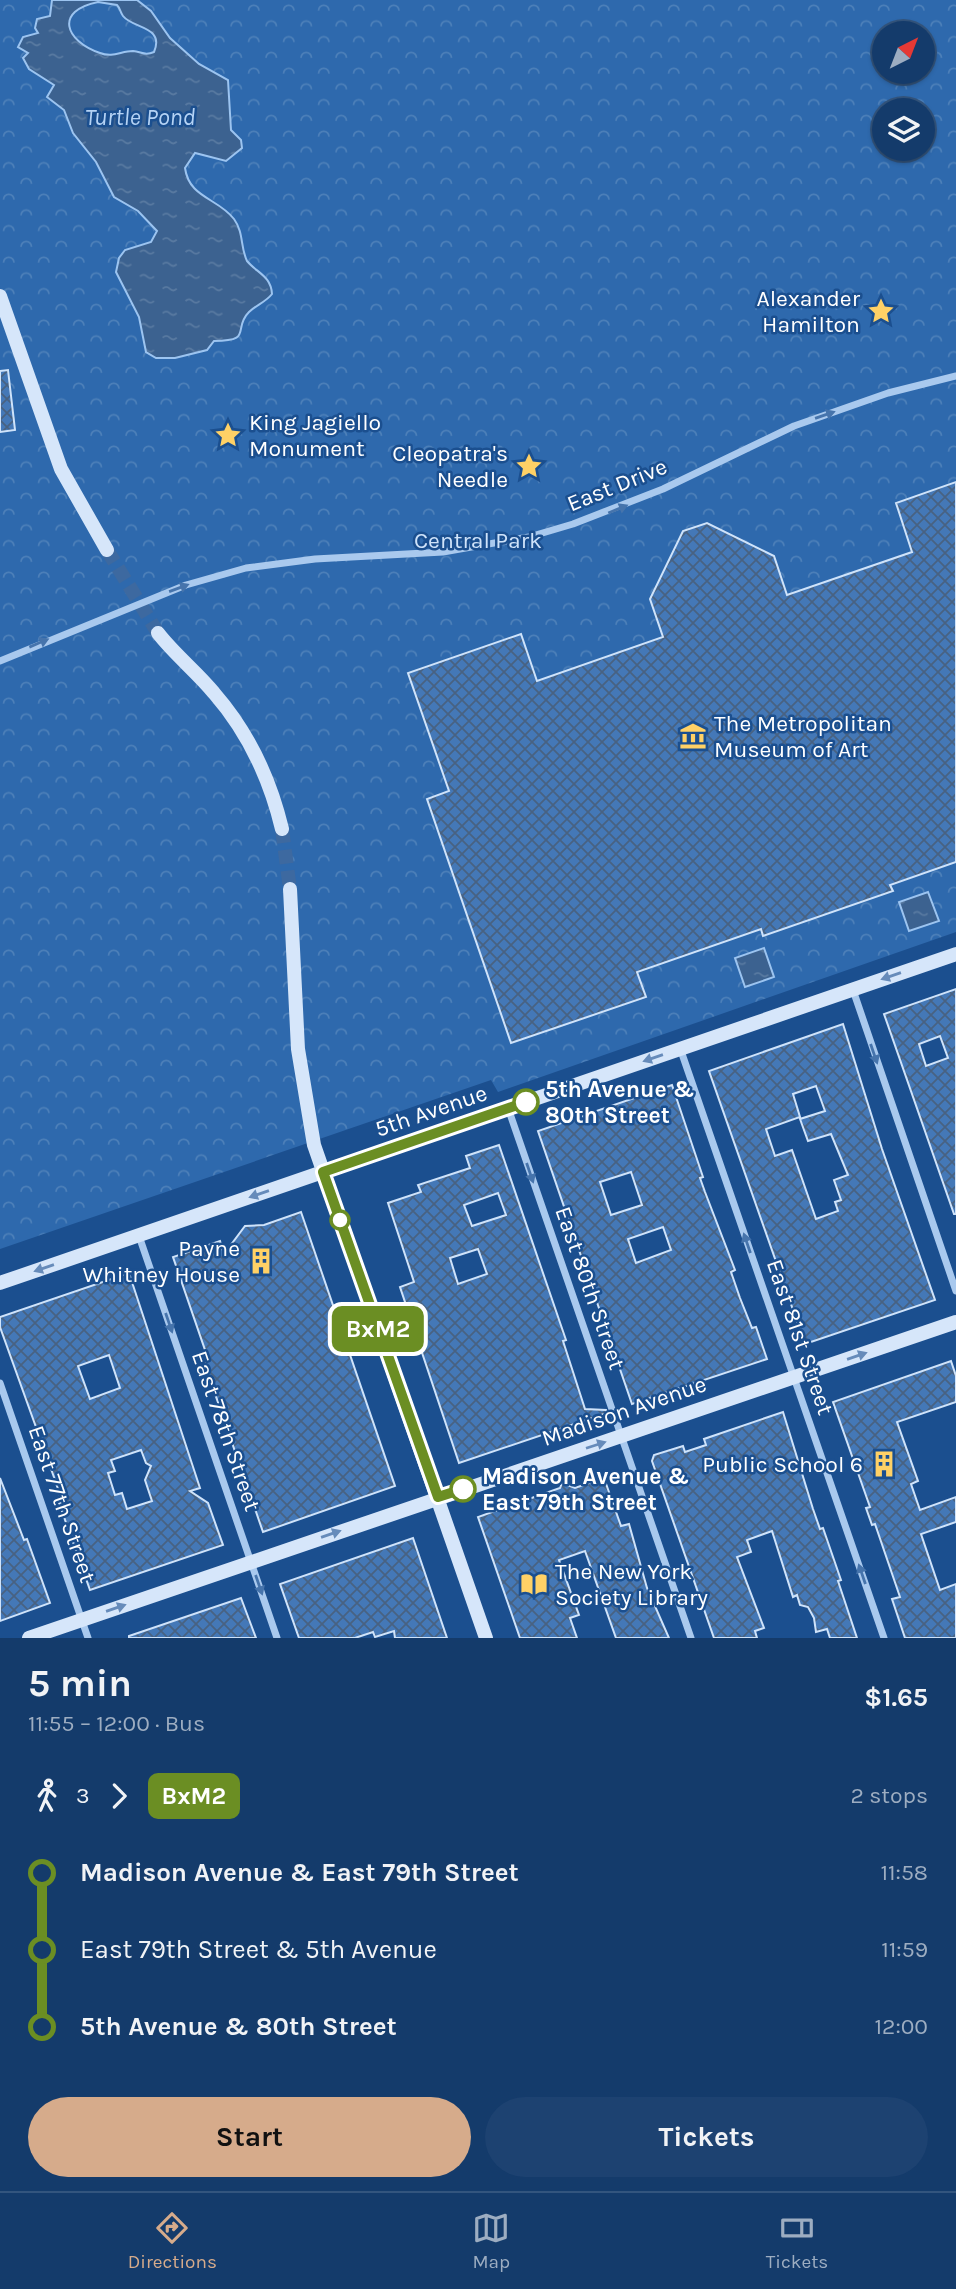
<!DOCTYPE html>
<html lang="en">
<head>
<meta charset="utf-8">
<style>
	body { margin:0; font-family:Karla,sans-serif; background:#1d4271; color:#f1f3f6; height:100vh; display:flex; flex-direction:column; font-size:26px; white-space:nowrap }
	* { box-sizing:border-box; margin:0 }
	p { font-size:23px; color:#9dadc1 }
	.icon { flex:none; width:38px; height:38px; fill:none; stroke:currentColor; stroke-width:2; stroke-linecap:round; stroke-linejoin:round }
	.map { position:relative; height:1638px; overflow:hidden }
	.sheet { display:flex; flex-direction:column; background:#143b6b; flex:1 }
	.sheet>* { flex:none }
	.badge { padding:0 14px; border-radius:10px; font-size:24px; line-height:46px }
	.needle { width:46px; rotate:42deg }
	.tools { position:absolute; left:872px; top:21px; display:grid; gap:14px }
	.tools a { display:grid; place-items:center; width:63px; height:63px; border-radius:50%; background:#143b6b; box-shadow:0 2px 5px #0004,0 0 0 2px #33557e; font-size:35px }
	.map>.badge { position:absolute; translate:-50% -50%; box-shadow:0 0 0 4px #fff }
	.legs { display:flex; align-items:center; gap:10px; height:77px; padding:0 28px; font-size:23px }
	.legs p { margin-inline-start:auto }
	.overview { display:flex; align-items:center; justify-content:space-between; height:119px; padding:0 28px }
	h1 { font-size:38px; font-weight:700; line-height:52px }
	.primary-button { display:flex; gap:14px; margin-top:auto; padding:14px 28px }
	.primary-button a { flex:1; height:80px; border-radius:42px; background:#d6ab8b; color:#111; font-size:28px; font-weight:700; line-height:80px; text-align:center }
	.primary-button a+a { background:#1d4271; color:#f1f3f6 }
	ul { padding:0 28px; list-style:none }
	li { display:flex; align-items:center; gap:24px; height:77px; font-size:26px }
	li i { display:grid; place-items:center; width:10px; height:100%; margin:0 9px; background:currentColor }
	li i::after { content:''; width:18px; height:18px; margin:-9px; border:5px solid; border-radius:50%; background:#143b6b }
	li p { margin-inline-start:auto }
	li:first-child i { background:linear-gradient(#0000 50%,currentColor 0) }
	li:last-child i { background:linear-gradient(currentColor 50%,#0000 0) }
	.dock { display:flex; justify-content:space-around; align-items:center; height:98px; border-top:2px solid #33557e; background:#143b6b; font-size:19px; color:#9dadc1 }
	.dock a { display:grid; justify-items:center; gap:4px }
	.dock .selected { color:#d6ab8b }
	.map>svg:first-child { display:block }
</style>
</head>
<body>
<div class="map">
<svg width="956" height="1638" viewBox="0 0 956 1638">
	<defs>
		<pattern id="forest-crowns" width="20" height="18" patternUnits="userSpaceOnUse" patternTransform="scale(1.75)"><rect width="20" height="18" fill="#2e69ad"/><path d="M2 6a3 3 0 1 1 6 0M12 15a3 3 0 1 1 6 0" fill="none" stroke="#4d80b9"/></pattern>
		<pattern id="water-ripples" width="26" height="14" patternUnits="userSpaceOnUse" patternTransform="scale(1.75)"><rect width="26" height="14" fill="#3c6290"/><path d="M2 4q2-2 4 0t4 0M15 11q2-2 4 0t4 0" fill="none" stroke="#597aa1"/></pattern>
		<pattern id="building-cross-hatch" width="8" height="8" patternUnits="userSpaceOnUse" patternTransform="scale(1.75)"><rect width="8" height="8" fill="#4478b7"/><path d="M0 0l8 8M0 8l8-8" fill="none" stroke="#486282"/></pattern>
	</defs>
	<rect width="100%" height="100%" fill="#1b4f8f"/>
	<!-- forest -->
	<path fill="url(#forest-crowns)" fill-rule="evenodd" d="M 0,0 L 956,0 L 956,932 L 498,1092 L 491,1080 L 0,1249 ZM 884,33 L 922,33 L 922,72 L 884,72 ZM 884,110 L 922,110 L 922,149 L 884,149 Z"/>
	<!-- water -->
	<g fill="url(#water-ripples)" stroke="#9cc4f0" stroke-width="2" fill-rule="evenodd">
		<path d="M 52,0 L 137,0 L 151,11 L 170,38 L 199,64 L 228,80 L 231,130 L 241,140 L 242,148 L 226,161 L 195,153 L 185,168 C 189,198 218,198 234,219 C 244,233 240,246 247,261 C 257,273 271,276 272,294 C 266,302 256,305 249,312 C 232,329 254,341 214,341 L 207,350 L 175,358 L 156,358 L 146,352 L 139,317 L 116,272 L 119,258 L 125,250 L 151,242 L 157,231 L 138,211 L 114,197 L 96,162 L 73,133 L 64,110 L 47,97 L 54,85 L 29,69 L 23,58 L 28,53 L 18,47 L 23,37 L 38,33 L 35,28 L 37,19 L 50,16 ZM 98,2 L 117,5 C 120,8 120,12 123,16 C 133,29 165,26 154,52 C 145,56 142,52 133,51 C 121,51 113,58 100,53 C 65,41 54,11 98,2 Z"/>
		<path d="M 928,892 L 939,921 L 909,931 L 899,902 Z"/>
		<path d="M 764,948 L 774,977 L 745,987 L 735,958 Z"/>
	</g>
	<!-- building -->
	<g fill="url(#building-cross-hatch)" stroke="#cfe3fa" stroke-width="2" fill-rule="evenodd">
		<path d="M 8,370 L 15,430 L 0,432 L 0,371 Z"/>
		<path d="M 956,482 L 956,862 L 890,885 L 893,891 L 763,936 L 761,929 L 637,972 L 646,997 L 511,1043 L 427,799 L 449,791 L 408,673 L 521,634 L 537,681 L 663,637 L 650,599 L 683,531 L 707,523 L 774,556 L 787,595 L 912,552 L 896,503 Z"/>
		<path d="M 956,989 L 956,1214 L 954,1214 L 884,1014 ZM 940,1036 L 948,1058 L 926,1066 L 919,1044 Z"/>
		<path d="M 843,1024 L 882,1149 L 935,1300 L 805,1344 L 709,1071 ZM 816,1086 L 825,1111 L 800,1119 L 808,1141 L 831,1134 L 848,1175 L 834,1180 L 841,1200 L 835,1202 L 838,1211 L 816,1219 L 792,1150 L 775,1156 L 766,1129 L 800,1117 L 793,1094 Z"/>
		<path d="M 672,1085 L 703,1177 L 700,1178 L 705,1192 L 735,1270 L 731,1272 L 740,1298 L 752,1328 L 756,1327 L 767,1359 L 632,1404 L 538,1131 ZM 631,1172 L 642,1205 L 611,1215 L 600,1182 ZM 663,1227 L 671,1250 L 636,1263 L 628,1239 Z"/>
		<path d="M 499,1145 L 566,1340 L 563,1341 L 585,1409 L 606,1410 L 607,1413 L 459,1463 L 400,1287 L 414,1282 L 388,1203 L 421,1192 L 418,1185 L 470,1168 L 466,1156 ZM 498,1193 L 506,1215 L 472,1226 L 464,1205 ZM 478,1249 L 487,1274 L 458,1284 L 450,1258 Z"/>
		<path d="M 301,1212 L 395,1486 L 263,1532 L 204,1362 L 205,1350 L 173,1257 L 220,1241 L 224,1254 L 245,1226 L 264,1225 Z"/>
		<path d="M 129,1273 L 200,1488 L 190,1491 L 208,1503 L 223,1545 L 90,1590 L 59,1503 L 62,1502 L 55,1480 L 0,1327 L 0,1317 ZM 109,1355 L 120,1388 L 90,1399 L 78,1366 ZM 141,1450 L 146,1463 L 151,1466 L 145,1480 L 152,1501 L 127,1509 L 122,1493 L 115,1495 L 108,1473 L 115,1471 L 111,1460 Z"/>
		<path d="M 951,1361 L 956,1376 L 956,1402 L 897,1422 L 918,1481 L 911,1484 L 920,1510 L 956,1497 L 956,1522 L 921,1534 L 940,1590 L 956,1584 L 956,1638 L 905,1638 L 892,1599 L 900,1597 L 875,1524 L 872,1525 L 866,1508 L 870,1507 L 833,1402 Z"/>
		<path d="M 783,1412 L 813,1509 L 820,1529 L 823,1528 L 841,1580 L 838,1581 L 857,1638 L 830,1638 L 827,1629 L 816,1632 L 814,1618 L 808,1607 L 800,1605 L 797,1595 L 793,1597 L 772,1531 L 747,1540 L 751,1552 L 737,1557 L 764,1628 L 755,1631 L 757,1638 L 714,1638 L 652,1461 L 654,1455 L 683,1446 L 685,1452 L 706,1445 L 704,1439 Z"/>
		<path d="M 0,1478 L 24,1540 L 27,1539 L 50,1603 L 0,1621 Z"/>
		<path d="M 604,1478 L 621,1526 L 629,1524 L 647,1588 L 669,1638 L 616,1638 L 585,1551 L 559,1560 L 579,1615 L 570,1618 L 577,1638 L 520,1638 L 478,1517 L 560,1488 L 562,1483 L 575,1488 Z"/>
		<path d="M 413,1538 L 447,1638 L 395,1638 L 394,1631 L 375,1637 L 373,1632 L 355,1638 L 299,1638 L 280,1584 Z"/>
		<path d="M 241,1598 L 256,1638 L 129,1638 L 129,1636 Z"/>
	</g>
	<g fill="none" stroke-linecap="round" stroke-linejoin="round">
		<!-- secondary-tunnel -->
		<g stroke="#3d69a0" stroke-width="14" stroke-dasharray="14 7" stroke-linecap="butt">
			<path d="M 107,550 L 158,633"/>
			<path d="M 282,829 L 290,889"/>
		</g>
		<!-- street -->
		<g stroke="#a9c9ee" stroke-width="7">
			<path d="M 0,661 L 186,585 L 246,568 L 315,559 L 443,552 L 529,537 L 573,524 L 663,489 L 794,426 L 888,393 L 956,376"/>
			<path d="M 853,990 L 956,1291"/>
			<path d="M 680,1048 L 884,1638"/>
			<path d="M 508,1108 L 691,1638"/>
			<path d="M 139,1236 L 277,1638"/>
			<path d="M 0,1383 L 88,1638"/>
		</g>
		<!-- secondary -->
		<g stroke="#d6e6fa" stroke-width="14">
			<path d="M 0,296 L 61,469 L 107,550"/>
			<path d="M 158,633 C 175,655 197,672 214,693 C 248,732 270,779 282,829"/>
			<path d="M 290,889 L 298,1049 L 314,1145 L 486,1638"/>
			<path d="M 0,1283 L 956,954"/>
			<path d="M 29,1638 L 956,1322"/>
		</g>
	</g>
	<!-- one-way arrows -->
	<defs><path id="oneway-solid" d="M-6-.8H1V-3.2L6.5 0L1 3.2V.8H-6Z" transform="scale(1.75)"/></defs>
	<g fill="#4674ac">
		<use href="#oneway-solid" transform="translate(825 415) rotate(-19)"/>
		<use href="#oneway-solid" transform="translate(618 509) rotate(-22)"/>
		<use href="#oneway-solid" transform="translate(179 588) rotate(-20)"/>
		<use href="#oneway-solid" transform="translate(39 643) rotate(-23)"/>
		<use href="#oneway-solid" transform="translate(874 1054) rotate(71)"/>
		<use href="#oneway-solid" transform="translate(530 1173) rotate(71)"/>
		<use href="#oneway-solid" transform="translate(747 1243) rotate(-109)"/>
		<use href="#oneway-solid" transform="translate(169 1323) rotate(71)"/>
		<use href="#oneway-solid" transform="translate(862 1574) rotate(-109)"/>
		<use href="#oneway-solid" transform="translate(259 1585) rotate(71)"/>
	</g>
	<g fill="#668bba">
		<use href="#oneway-solid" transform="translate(891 976) rotate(161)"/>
		<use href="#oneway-solid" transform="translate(653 1058) rotate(161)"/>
		<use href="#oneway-solid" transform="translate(259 1194) rotate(161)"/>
		<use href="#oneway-solid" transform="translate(44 1268) rotate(161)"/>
		<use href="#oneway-solid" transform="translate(857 1356) rotate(-19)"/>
		<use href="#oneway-solid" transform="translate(596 1445) rotate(-18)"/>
		<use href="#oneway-solid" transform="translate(331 1534) rotate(-19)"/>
		<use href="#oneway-solid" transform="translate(116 1608) rotate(-19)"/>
	</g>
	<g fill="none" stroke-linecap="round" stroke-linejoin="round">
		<!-- line-1 casing -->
		<g stroke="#fff" stroke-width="16">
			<path id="line-1" d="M 463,1489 L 438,1497 L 323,1172 L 526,1102"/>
		</g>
		<!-- line-1 -->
		<use href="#line-1" stroke="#6b8e23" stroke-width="10"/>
	</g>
	<!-- icons -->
	<defs>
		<g id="sight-bare" transform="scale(2.1)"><path d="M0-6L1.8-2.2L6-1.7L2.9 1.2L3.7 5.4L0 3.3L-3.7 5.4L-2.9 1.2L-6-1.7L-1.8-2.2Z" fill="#ffd166" stroke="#1b4f8f" stroke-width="2.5" paint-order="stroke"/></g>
		<g id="museum-bare" transform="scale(2.1)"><path d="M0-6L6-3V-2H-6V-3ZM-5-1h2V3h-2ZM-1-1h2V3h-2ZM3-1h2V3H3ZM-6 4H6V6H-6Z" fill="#ffd166" stroke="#1b4f8f" stroke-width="2.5" paint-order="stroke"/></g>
		<g id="building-bare" transform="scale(2.1)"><path d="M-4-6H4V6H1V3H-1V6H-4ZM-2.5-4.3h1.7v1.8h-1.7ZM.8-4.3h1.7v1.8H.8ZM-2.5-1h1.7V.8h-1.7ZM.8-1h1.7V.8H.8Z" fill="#ffd166" stroke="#1b4f8f" stroke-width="2.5" paint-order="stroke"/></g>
		<g id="library-bare" transform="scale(2.1)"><path d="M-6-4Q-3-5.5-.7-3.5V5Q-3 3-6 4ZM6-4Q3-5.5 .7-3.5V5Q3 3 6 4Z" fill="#ffd166" stroke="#1b4f8f" stroke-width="2.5" paint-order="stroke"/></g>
	</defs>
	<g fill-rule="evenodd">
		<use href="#sight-bare" x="881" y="311"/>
		<use href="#sight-bare" x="228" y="435"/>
		<use href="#sight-bare" x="529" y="466"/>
		<use href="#museum-bare" x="693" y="736"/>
		<use href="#building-bare" x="261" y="1261"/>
		<use href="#building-bare" x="884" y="1464"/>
		<use href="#library-bare" x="534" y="1584"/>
	</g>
	<!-- markers -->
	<g fill="#fff" stroke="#6b8e23" stroke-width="3.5">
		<circle cx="526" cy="1102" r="12"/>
		<circle cx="340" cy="1220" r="9"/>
		<circle cx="463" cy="1489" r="12"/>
	</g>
	<g text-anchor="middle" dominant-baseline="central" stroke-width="5" stroke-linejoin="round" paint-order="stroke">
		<!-- poi labels -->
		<g font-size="23" fill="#fff" stroke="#1b4f8f" text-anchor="end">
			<text x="860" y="298">Alexander<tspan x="860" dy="26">Hamilton</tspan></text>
			<text x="249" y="422" text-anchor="start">King Jagiello<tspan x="249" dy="26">Monument</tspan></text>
			<text x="508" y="453">Cleopatra's<tspan x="508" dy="26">Needle</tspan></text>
			<text x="714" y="723" text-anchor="start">The Metropolitan<tspan x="714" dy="26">Museum of Art</tspan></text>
			<text x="240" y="1248">Payne<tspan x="240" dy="26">Whitney House</tspan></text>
			<text x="863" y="1464">Public School 6</text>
			<text x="555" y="1571" text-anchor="start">The New York<tspan x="555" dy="26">Society Library</tspan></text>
		</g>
		<!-- street labels -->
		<g font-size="23" fill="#fff" stroke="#1b4f8f">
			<text transform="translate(617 485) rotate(-22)">East Drive</text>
			<text transform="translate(431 1111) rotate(-19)">5th Avenue</text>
			<text transform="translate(590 1288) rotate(71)">East 80th Street</text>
			<text transform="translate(800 1337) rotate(71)">East 81st Street</text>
			<text transform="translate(624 1411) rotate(-19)">Madison Avenue</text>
			<text transform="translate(226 1431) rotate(71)">East 78th Street</text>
			<text transform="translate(62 1504) rotate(71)">East 77th Street</text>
		</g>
		<!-- park labels -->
		<g font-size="23" fill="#cfe3fa" stroke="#1b4f8f">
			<text x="478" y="540">Central Park</text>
		</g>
		<!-- stop labels -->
		<g font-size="23" font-weight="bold" fill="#fff" stroke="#1b4f8f" text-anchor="start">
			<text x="545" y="1089">5th Avenue &amp;<tspan x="545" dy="26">80th Street</tspan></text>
			<text x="482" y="1476">Madison Avenue &amp;<tspan x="482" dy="26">East 79th Street</tspan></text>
		</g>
		<!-- water labels -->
		<g font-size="24" font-style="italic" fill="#b5d3f5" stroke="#1b4f8f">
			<text x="140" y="117">Turtle Pond</text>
		</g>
	</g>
</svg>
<div class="tools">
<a><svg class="needle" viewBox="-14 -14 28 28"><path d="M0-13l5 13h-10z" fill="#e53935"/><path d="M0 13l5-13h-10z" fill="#9dadc1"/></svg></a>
<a><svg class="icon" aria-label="layers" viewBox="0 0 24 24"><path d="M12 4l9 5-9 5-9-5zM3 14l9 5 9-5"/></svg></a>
</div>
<b class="badge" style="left:378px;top:1329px;background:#6b8e23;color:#fff">BxM2</b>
</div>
<section class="sheet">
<div class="overview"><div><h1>5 min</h1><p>11:55 – 12:00 · Bus</p></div><b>$1.65</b></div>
<div class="legs"><svg class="icon" aria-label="walk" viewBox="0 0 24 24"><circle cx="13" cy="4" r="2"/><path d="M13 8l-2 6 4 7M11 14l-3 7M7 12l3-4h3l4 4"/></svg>3<svg class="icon" aria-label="forward" viewBox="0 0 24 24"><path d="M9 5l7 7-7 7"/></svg><b class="badge" style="background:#6b8e23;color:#fff">BxM2</b><p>2 stops</p></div>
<ul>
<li><i style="color:#6b8e23"></i><b>Madison Avenue &amp; East 79th Street</b><p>11:58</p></li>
<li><i style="color:#6b8e23"></i><span>East 79th Street &amp; 5th Avenue</span><p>11:59</p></li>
<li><i style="color:#6b8e23"></i><b>5th Avenue &amp; 80th Street</b><p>12:00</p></li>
</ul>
<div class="primary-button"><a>Start</a><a>Tickets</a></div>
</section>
<nav class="dock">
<a class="selected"><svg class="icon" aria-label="directions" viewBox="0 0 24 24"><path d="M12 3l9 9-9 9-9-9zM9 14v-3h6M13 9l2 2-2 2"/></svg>Directions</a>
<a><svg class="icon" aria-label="map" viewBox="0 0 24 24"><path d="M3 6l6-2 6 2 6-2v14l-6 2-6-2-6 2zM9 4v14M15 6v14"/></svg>Map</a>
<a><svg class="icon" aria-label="tickets" viewBox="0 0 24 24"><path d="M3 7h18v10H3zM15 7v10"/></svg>Tickets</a>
</nav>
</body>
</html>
